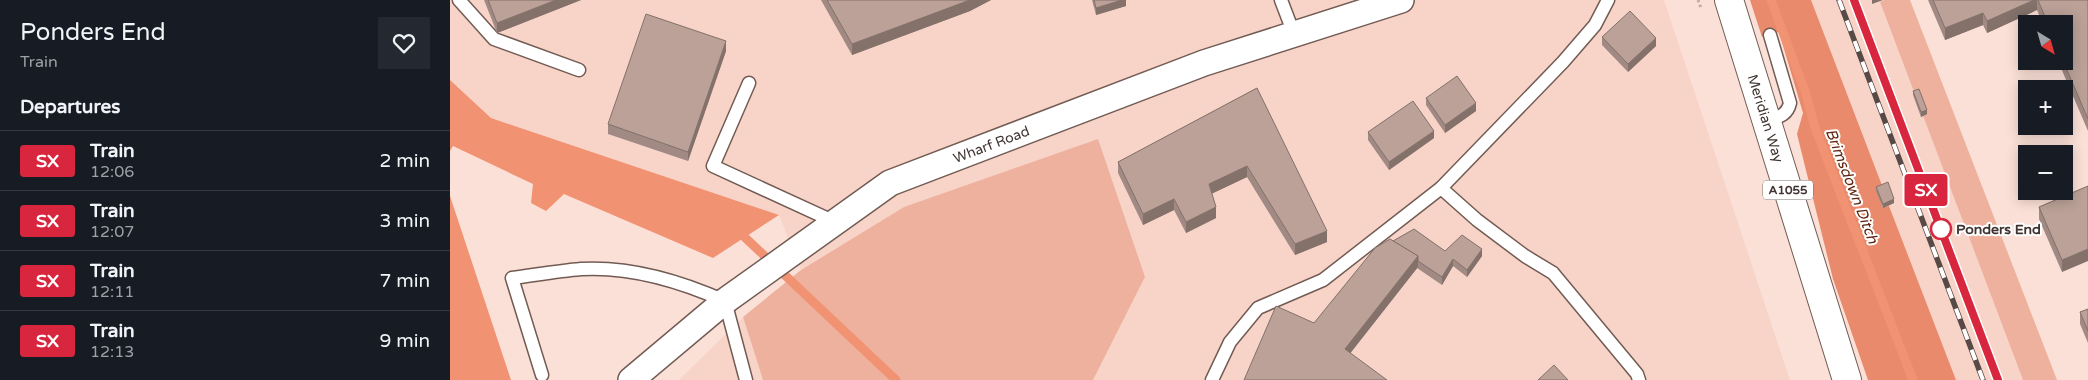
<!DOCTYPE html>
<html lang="en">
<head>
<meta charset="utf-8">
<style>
	body { margin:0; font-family:"Varela Round",sans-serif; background:#242831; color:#f1f3f6; height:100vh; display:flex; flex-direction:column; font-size:19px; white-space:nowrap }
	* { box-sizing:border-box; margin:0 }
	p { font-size:16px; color:#9ea1a6 }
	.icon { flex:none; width:28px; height:28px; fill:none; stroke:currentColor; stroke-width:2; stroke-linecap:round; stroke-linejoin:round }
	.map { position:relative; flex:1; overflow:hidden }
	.panel { display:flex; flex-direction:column; background:#171b24; width:450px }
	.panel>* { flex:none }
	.badge { padding:0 10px; border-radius:4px; font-size:18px; line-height:32px }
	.needle { width:32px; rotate:143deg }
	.controls { position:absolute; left:1568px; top:15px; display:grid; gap:10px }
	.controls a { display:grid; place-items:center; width:55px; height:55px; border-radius:0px; background:#171b24; box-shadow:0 2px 12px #0003; font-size:25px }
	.map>.badge { position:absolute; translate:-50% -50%; box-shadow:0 0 0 2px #fff }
	h2 { padding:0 20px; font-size:19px; line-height:45px }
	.round { display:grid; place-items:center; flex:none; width:52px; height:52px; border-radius:0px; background:#242831 }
	.headline { display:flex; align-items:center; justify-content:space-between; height:85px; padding:0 20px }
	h1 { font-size:24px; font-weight:600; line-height:38px }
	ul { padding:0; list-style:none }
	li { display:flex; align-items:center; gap:15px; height:60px; padding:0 20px; border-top:1px solid #363941 }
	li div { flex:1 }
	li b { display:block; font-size:19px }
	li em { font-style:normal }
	li .badge { min-width:55px; font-weight:700; text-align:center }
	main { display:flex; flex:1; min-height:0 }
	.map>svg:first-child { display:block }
</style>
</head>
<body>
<main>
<section class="panel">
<div class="headline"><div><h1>Ponders End</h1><p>Train</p></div><a class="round"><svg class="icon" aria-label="heart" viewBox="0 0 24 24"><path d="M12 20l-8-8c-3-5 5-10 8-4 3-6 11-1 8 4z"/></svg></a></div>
<h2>Departures</h2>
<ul>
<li><span class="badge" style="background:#d7263d;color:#fff">SX</span><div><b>Train</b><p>12:06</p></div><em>2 min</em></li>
<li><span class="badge" style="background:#d7263d;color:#fff">SX</span><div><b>Train</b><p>12:07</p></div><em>3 min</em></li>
<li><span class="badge" style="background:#d7263d;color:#fff">SX</span><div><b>Train</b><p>12:11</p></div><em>7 min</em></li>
<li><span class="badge" style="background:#d7263d;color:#fff">SX</span><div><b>Train</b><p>12:13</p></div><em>9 min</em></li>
</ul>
</section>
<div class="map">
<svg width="1638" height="380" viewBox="0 0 1638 380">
	<rect width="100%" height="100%" fill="#fbe0d7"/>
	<!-- built -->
	<g fill="#f8d4c8">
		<path d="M 0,0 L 1214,0 L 1340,380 L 643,380 L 695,277 L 454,207 L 351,270 L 329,215 L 41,118 L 0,80 Z"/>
		<path d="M 1361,0 L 1434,0 L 1430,2 L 1573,380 L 1506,380 L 1439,206 L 1433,208 L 1426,191 L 1433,188 Z"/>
		<path d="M 293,317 L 313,380 L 229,380 Z"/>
	</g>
	<!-- green -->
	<g fill="#eeb19d">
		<path d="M 1434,0 L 1460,0 L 1607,380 L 1573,380 L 1430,2 Z"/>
		<path d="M 648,139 L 695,277 L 643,380 L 313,380 L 293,317 L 351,270 L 454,207 Z"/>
	</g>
	<!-- forest -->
	<path fill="#e88a6b" d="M 1300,0 L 1361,0 L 1433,188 L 1432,207 L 1439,206 L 1506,380 L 1418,380 L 1383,279 L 1347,134 L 1353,113 L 1329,32 L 1312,37 Z"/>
	<!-- water -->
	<g fill="#f19273">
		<path d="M 0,80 L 41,118 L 329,215 L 263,258 L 114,194 L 96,211 L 81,203 L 83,184 L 3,146 L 0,151 Z"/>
		<path d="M 0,196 L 61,380 L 0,380 Z"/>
	</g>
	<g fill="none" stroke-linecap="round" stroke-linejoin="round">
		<!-- stream -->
		<g stroke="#f19273" stroke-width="9">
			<path d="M 1321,0 L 1356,94 L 1365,128 L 1463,380"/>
			<path d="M 286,229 L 446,380"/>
		</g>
		<!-- lane casing -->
		<g stroke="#725b53" stroke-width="15">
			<g id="lane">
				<path d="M 9,0 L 44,39 L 129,70"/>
				<path d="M 831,0 L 844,34"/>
				<path d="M 299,83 L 263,166 L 385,222"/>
				<path d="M 1316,121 C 1328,117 1337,116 1340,103 L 1320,35"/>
				<path d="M 991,188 L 1027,220 L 1075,256 L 1103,273 L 1187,374 L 1189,380"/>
				<path d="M 92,375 L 62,278 C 85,275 108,271 131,269 C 181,266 230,281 275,301 L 296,380"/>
				<path d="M 762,380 L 780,342 L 808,308 L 873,280 L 991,188 L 1113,62 L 1145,25 L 1158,0"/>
			</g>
		</g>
		<!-- street casing -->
		<g stroke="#725b53" stroke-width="28">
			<g id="street">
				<path id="s1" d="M 181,380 L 275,301 L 440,183 L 754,63 L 951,0"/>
			</g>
		</g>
		<!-- primary casing -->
		<g stroke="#725b53" stroke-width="30">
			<g id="primary">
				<path id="s2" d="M 1279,0 L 1397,380"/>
			</g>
		</g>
		<!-- path -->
		<path stroke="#c2aba4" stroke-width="3" stroke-dasharray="2.5 2.5" stroke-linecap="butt" d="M 1248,0 L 1251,8"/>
		<!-- lane -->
		<use href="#lane" stroke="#fff" stroke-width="12"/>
		<!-- street -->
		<use href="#street" stroke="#fff" stroke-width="25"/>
		<!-- primary -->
		<use href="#primary" stroke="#fff" stroke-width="28"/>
		<!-- rail casing -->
		<g stroke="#574a46" stroke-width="5.5">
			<g id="rail">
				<path d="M 1389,0 L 1533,380"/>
				<path d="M 1404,0 L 1548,380"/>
			</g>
		</g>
		<!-- rail -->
		<use href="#rail" stroke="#fff" stroke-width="4" stroke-dasharray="11" stroke-linecap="butt"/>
	</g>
	<!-- wall -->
	<g fill="#a18a83">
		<path d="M 34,0 L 131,0 L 47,33 Z"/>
		<path d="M 371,0 L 541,0 L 520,11 L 402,55 Z"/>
		<path d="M 642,0 L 676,0 L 676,6 L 646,15 Z"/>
		<path d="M 1478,0 L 1638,0 L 1638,131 L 1608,61 L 1614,61 L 1614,24 L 1593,24 L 1587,10 L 1537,33 L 1533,25 L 1495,40 Z"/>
		<path d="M 1152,37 L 1206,46 L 1178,72 L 1152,45 Z"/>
		<path d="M 276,51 L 238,161 L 158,134 L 158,124 Z"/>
		<path d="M 807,88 L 877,242 L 845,255 L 797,177 L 761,194 L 766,218 L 736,233 L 724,210 L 693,225 L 668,173 L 668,162 Z"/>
		<path d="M 1463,91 L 1477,114 L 1471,117 L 1463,95 Z"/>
		<path d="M 976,98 L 1026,111 L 995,133 L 976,105 Z"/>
		<path d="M 918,132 L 984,138 L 939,170 L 918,140 Z"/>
		<path d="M 1638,186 L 1612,272 L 1589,219 L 1589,207 Z"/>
		<path d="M 1426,187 L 1444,203 L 1433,208 L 1426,191 Z"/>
		<path d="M 943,241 L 995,251 L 1032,256 L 1017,277 L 1003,266 L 992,285 L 967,268 L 900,353 L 794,380 L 864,323 Z"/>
		<path d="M 1638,309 L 1638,343 L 1630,324 L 1630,312 Z"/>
	</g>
	<!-- shaded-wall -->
	<g fill="#83716a">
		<path d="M 106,0 L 131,0 L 47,33 L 47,23 Z"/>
		<path d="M 520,0 L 541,0 L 520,11 L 402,55 L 402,44 Z"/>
		<path d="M 672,0 L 676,0 L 676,6 L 646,15 L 646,8 Z"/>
		<path d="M 1422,0 L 1433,0 L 1422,4 Z"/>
		<path d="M 1584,0 L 1587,0 L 1587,10 L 1537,33 L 1537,21 Z"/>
		<path d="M 1533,13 L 1533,25 L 1495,40 L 1495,28 Z"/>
		<path d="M 1206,38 L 1206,46 L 1178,72 L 1178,64 Z"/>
		<path d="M 276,41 L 276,51 L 238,161 L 238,152 Z"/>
		<path d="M 1026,103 L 1026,111 L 995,133 L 995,125 Z"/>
		<path d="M 1477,110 L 1477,114 L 1471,117 L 1471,112 Z"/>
		<path d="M 984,131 L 984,138 L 939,170 L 939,162 Z"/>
		<path d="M 797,166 L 797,177 L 759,195 L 759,184 Z"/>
		<path d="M 724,199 L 724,210 L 693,225 L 693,214 Z"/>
		<path d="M 1444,199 L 1444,203 L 1433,208 L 1433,204 Z"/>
		<path d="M 766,207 L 766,218 L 736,233 L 736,222 Z"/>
		<path d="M 877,231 L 877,242 L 845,255 L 845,244 Z"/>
		<path d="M 1032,249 L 1032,256 L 1017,277 L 1017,270 Z"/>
		<path d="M 1638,249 L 1638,261 L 1612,272 L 1612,260 Z"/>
		<path d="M 968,256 L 968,267 L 895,360 L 895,349 Z"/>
		<path d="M 1003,259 L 1003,266 L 992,285 L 992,277 Z"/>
	</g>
	<!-- building -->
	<g fill="#bba198" stroke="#83716a">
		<path d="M 38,0 L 106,0 L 47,23 Z"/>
		<path d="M 377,0 L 520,0 L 402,44 Z"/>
		<path d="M 644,0 L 672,0 L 646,8 Z"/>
		<path d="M 1483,0 L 1584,0 L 1537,21 L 1533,13 L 1495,28 Z"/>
		<path d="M 1588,0 L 1638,0 L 1638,119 L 1613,61 L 1614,24 L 1598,24 Z"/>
		<path d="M 1180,11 L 1206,38 L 1178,64 L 1152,37 Z"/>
		<path d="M 196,14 L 276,41 L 238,152 L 158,124 Z"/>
		<path d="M 1007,76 L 1026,103 L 995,125 L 976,98 Z"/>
		<path d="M 807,88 L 877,231 L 845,244 L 797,166 L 759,184 L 766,207 L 736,222 L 724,199 L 693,214 L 668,162 Z"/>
		<path d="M 1469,89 L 1477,110 L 1471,112 L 1463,91 Z"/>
		<path d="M 963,101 L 984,131 L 939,162 L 918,132 Z"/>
		<path d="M 1438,182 L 1444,199 L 1433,204 L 1426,187 Z"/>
		<path d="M 1638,186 L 1638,249 L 1612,260 L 1589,207 Z"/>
		<path d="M 964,229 L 995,251 L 1012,235 L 1032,249 L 1017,270 L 1003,259 L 992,277 L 968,261 L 968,256 L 943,241 Z"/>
		<path d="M 940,239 L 968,256 L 895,349 L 937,380 L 794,380 L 826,306 L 864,323 L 925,248 Z"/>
		<path d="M 1638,309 L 1638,331 L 1630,312 Z"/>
		<path d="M 1104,365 L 1118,380 L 1088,380 Z"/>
	</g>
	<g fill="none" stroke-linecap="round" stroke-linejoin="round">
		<!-- line casing -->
		<g stroke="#fff" stroke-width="11">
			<path id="line" d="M 1404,0 L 1548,380"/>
		</g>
		<!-- line -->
		<use href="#line" stroke="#d7263d" stroke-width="8"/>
	</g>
	<!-- markers -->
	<circle fill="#fff" stroke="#d7263d" stroke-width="2.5" cx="1491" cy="229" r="10"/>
	<g text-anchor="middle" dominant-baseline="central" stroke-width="4" stroke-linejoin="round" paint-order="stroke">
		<!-- shield labels -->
		<rect fill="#fff" stroke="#79716f" stroke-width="1" x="1313" y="180.5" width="50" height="19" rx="4"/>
		<g font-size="12" font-weight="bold" fill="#3f3431">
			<text x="1338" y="190">A1055</text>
		</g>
		<!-- street labels -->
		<g font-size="14" fill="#3f3431" stroke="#fff">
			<text stroke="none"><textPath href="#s2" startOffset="124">Meridian Way</textPath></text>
			<text stroke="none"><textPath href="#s1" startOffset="434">Wharf Road</textPath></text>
		</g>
		<!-- stop labels -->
		<g font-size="14" font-weight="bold" fill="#3f3431" stroke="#fff" text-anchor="start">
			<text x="1506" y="229">Ponders End</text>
		</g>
		<!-- water labels -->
		<g font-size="15" font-style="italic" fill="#622611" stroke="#fff">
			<text transform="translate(1402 186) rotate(69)">Brimsdown Ditch</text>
		</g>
	</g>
</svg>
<div class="controls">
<a><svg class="needle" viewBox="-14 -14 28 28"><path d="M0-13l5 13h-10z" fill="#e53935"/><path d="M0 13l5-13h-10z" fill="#9ea1a6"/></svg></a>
<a>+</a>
<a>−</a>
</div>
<b class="badge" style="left:1476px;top:190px;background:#d7263d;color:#fff">SX</b>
</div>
</main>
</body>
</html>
